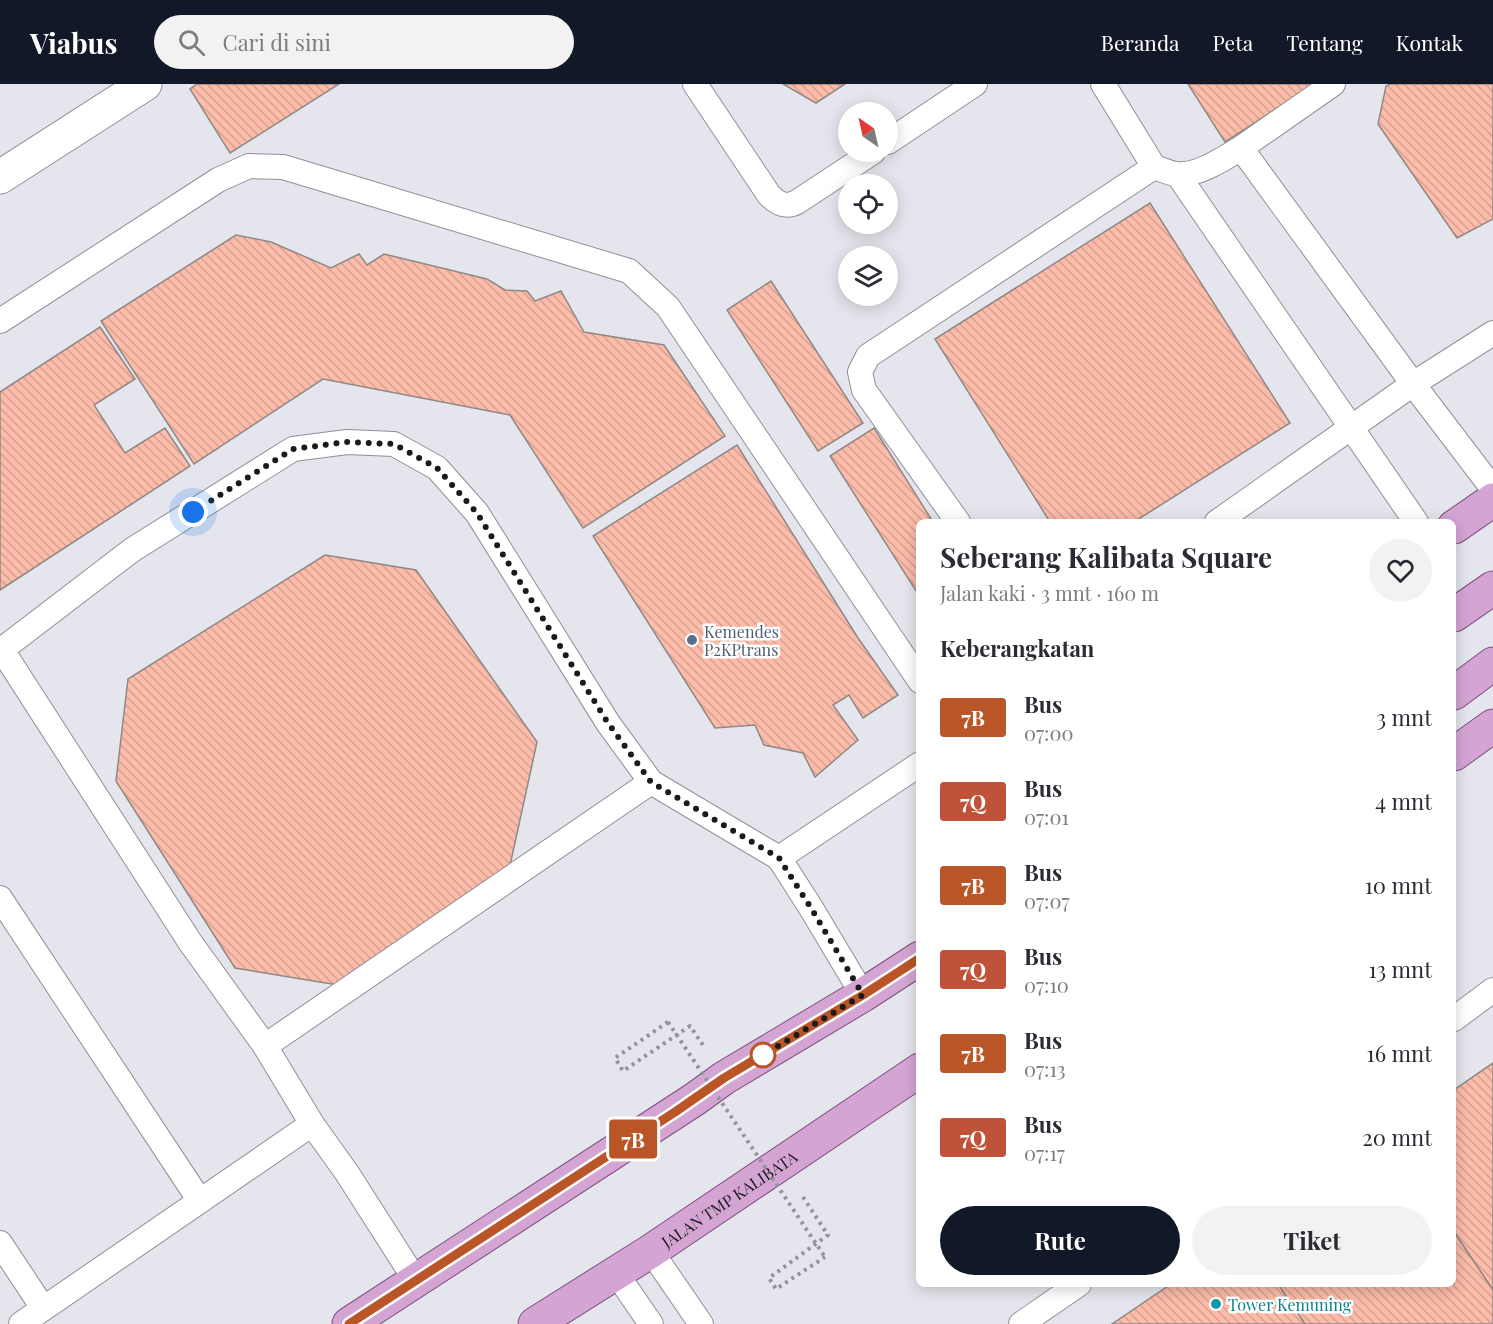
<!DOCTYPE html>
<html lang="id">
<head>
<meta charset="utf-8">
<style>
	body { margin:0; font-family:"Playfair Display",serif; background:#f2f2f3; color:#2b2b33; height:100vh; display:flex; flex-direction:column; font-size:22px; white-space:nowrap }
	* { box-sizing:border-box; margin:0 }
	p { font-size:20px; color:#7c7c81 }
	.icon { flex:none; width:33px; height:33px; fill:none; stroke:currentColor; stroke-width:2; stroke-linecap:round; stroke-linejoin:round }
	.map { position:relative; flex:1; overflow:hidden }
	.details { position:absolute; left:916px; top:435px; width:540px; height:768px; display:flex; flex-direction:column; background:#fff; border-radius:9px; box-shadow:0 3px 15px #0003 }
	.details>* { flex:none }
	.badge { padding:0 12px; border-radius:4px; font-size:21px; line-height:39px }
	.needle { width:39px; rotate:326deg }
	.controls { position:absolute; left:838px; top:18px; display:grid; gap:12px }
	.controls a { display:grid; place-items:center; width:60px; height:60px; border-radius:50%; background:#fff; box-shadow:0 3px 15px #0003; font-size:30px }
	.you { position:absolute; width:30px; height:30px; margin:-15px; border:4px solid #fff; border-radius:50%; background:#1a73e8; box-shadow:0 0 0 9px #1a73e833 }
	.map>.badge { position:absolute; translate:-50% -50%; box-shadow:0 0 0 3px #fff }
	h2 { padding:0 24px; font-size:22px; line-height:54px }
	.round { display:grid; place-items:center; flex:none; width:63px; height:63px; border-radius:32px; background:#f2f2f3 }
	.summary { display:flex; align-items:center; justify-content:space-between; height:102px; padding:0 24px }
	h1 { font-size:28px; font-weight:700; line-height:45px }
	.primary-button { display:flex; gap:12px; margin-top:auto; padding:12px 24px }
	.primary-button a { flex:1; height:69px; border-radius:36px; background:#111827; color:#fff; font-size:24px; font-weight:700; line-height:69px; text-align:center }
	.primary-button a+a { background:#f2f2f3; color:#2b2b33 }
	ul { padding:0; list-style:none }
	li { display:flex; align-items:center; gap:18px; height:84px; padding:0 24px }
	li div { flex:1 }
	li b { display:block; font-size:22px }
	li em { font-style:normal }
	li .badge { min-width:66px; font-weight:700; text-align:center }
	header { display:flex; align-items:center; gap:36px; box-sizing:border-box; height:84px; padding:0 30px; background:#111827; color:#fff }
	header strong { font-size:28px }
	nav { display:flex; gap:33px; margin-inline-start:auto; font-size:21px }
	.search { width:420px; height:54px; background:#f2f2f3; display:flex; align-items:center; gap:15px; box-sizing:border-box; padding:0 21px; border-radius:33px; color:#7c7c81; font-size:22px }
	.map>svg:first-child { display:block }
</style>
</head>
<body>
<header>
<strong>Viabus</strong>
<div class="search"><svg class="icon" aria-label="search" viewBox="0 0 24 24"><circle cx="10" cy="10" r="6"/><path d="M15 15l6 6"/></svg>Cari di sini</div>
<nav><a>Beranda</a><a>Peta</a><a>Tentang</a><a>Kontak</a></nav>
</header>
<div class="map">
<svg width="1493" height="1240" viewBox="0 0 1493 1240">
	<defs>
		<pattern id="building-back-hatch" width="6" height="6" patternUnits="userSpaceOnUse" patternTransform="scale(1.5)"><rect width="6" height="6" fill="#fcbca9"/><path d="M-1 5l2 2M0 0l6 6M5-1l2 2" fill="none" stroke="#d7a191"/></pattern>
	</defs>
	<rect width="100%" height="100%" fill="#e5e6ed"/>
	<!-- building -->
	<g fill="url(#building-back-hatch)" stroke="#908886" stroke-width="1.5">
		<path d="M 197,0 L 339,0 L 230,69 L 190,5 Z"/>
		<path d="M 783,0 L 845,0 L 816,19 Z"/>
		<path d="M 1188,0 L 1315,0 L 1225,58 Z"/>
		<path d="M 1390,0 L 1493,0 L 1493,135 L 1457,154 L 1378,40 L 1386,2 Z"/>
		<path d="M 1150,119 L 1290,339 L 1134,438 L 1050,438 L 935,255 Z"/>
		<path d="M 236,151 L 271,158 L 331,184 L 359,170 L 367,181 L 384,170 L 487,195 L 505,206 L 527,207 L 535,217 L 561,207 L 584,248 L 664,261 L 725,352 L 583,444 L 510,331 L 323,295 L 194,380 L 101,237 Z"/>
		<path d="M 771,197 L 863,339 L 818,367 L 727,226 Z"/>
		<path d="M 100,243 L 135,295 L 94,321 L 125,369 L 165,344 L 190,382 L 0,506 L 0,308 Z"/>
		<path d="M 874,344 L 933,438 L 920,438 L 920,513 L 830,372 Z"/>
		<path d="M 737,361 L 858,554 L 898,611 L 863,634 L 849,611 L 833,621 L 858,656 L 815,693 L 803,669 L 764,661 L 755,641 L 715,644 L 593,452 Z"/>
		<path d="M 325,471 L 416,486 L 537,658 L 509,786 L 338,901 L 235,884 L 116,697 L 128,595 Z"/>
		<path d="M 1493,979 L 1493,1206 L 1454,1148 L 1454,1006 Z"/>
		<path d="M 1454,1148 L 1493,1206 L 1493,1240 L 1305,1240 L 1278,1200 L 1454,1200 Z"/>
		<path d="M 1171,1200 L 1278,1200 L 1305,1240 L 1112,1240 Z"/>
	</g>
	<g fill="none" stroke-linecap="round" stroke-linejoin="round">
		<!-- lane casing -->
		<g stroke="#8f9097" stroke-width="26">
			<g id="lane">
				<path d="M 695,0 L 769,111 C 778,120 786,124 797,118 L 873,68"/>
				<path d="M 1103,0 L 1154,83 C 1161,85 1169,89 1176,90 C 1196,93 1225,74 1241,64 L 1413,300 L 1493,405"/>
				<path d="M 888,58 L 975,0"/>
				<path d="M 1241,64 L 1333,0"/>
				<path d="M 1178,91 L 1416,438"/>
				<path d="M 0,237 L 218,96 L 249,82 L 283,83 L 629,187 L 668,223 L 920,597"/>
				<path d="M 958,438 L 864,306 L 860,288 L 868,272 L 1154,83"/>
				<path d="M 1217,438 L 1413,300 L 1493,249"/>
				<path d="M 2,566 L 190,858 L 265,962 L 651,698"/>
				<path d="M 0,567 L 132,466 L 293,365 L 347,358 L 394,360 L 437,384 L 477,429 L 608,639 L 651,698 L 779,774 L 811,824 L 863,911"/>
				<path d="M 779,774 L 920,680"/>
				<path d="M 0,814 L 200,1117"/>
				<path d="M 1454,935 L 1493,906"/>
				<path d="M 265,962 L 312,1040 L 347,1089 L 416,1197"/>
				<path d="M 0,1159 L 43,1224"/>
				<path d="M 651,1167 L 701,1240"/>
				<path d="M 616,1189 L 651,1240"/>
				<path d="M 21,1240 L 312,1040"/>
				<path d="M 1021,1240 L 1079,1200"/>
			</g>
		</g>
		<!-- street casing -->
		<g stroke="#8f9097" stroke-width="35">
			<path id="street" d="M 0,93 L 145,0"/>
		</g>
		<!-- primary casing -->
		<g stroke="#804d80" stroke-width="35">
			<g id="primary">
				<path d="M 1454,443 L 1493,416"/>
				<path d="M 1454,531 L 1493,504"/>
				<path d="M 1454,609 L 1493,580"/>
				<path d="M 1454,670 L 1493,642"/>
				<path d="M 349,1240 L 695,1015 L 724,994 L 863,911 L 920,874"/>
				<path id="s1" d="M 535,1240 L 651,1167 L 920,986"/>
			</g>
		</g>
		<!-- path -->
		<g stroke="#939499" stroke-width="4" stroke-dasharray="3 4.5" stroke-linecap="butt">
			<path d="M 668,938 L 615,974 L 623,987 L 690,942 L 703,961"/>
			<path d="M 803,1113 L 828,1151 L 769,1194 L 776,1205 L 825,1173"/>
		</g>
		<!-- lane -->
		<use href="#lane" stroke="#fff" stroke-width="24"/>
		<!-- street -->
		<use href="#street" stroke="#fff" stroke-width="33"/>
		<!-- primary -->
		<use href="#primary" stroke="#d4a5d3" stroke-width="33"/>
		<!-- path-bridge -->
		<path stroke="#939499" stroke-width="4" stroke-dasharray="3 4.5" stroke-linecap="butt" d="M 668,938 L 825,1173"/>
	</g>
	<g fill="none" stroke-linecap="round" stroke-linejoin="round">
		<!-- line casing -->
		<g stroke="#fff" stroke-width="14">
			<path id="line" d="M 349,1240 L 675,1028 L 724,994 L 863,911 L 920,874"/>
		</g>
		<!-- line -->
		<use href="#line" stroke="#ba5527" stroke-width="9"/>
		<!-- walk -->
		<path stroke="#1a1a1d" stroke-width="6" stroke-dasharray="0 10.8" d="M 193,428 L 293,365 L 347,358 L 394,360 L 437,384 L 477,429 L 608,639 L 651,698 L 779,774 L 811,824 L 863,911 L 763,971"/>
	</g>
	<!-- markers -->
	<circle fill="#5c6f8a" stroke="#fff" stroke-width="2" cx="692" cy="556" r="6"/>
	<circle fill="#fff" stroke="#ba5527" stroke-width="3" cx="763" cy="971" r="12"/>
	<circle fill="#0f9aa8" stroke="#fff" stroke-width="2" cx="1216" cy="1220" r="6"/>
	<g text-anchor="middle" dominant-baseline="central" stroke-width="5" stroke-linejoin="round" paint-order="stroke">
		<!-- service labels -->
		<g font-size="16" fill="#4e5e75" stroke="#fff" text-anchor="start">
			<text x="704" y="547">Kemendes<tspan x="704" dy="18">P2KPtrans</tspan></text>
		</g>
		<!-- street labels -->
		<g font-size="16" fill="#1a1a1d" stroke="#fff">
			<text stroke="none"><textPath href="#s1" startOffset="231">JALAN TMP KALIBATA</textPath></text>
		</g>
		<!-- culture labels -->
		<g font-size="16" fill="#0d838f" stroke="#fff" text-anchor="start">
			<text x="1228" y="1220">Tower Kemuning</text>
		</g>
	</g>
</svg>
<div class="controls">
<a><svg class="needle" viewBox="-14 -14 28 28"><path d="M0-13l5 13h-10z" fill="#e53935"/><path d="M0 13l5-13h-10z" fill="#7c7c81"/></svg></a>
<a><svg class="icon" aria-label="locate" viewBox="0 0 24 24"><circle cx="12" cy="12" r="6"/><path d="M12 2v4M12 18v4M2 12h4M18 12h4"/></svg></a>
<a><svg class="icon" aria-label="layers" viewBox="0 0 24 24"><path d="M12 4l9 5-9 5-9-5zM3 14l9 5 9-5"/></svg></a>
</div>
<div class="you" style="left:193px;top:428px"></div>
<b class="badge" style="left:633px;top:1055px;background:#ba5527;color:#fff">7B</b>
<section class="details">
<div class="summary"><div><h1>Seberang Kalibata Square</h1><p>Jalan kaki · 3 mnt · 160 m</p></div><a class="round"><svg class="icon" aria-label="heart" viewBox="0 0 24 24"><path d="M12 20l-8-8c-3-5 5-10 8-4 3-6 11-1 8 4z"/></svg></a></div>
<h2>Keberangkatan</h2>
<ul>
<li><span class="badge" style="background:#ba5527;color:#fff">7B</span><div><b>Bus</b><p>07:00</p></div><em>3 mnt</em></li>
<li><span class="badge" style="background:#c1523a;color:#fff">7Q</span><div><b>Bus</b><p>07:01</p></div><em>4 mnt</em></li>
<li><span class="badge" style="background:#ba5527;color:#fff">7B</span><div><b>Bus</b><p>07:07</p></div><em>10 mnt</em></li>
<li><span class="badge" style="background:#c1523a;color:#fff">7Q</span><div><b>Bus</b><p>07:10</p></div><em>13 mnt</em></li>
<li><span class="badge" style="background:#ba5527;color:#fff">7B</span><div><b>Bus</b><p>07:13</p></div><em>16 mnt</em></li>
<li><span class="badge" style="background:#c1523a;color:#fff">7Q</span><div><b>Bus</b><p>07:17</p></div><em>20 mnt</em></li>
</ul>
<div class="primary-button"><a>Rute</a><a>Tiket</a></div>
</section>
</div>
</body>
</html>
